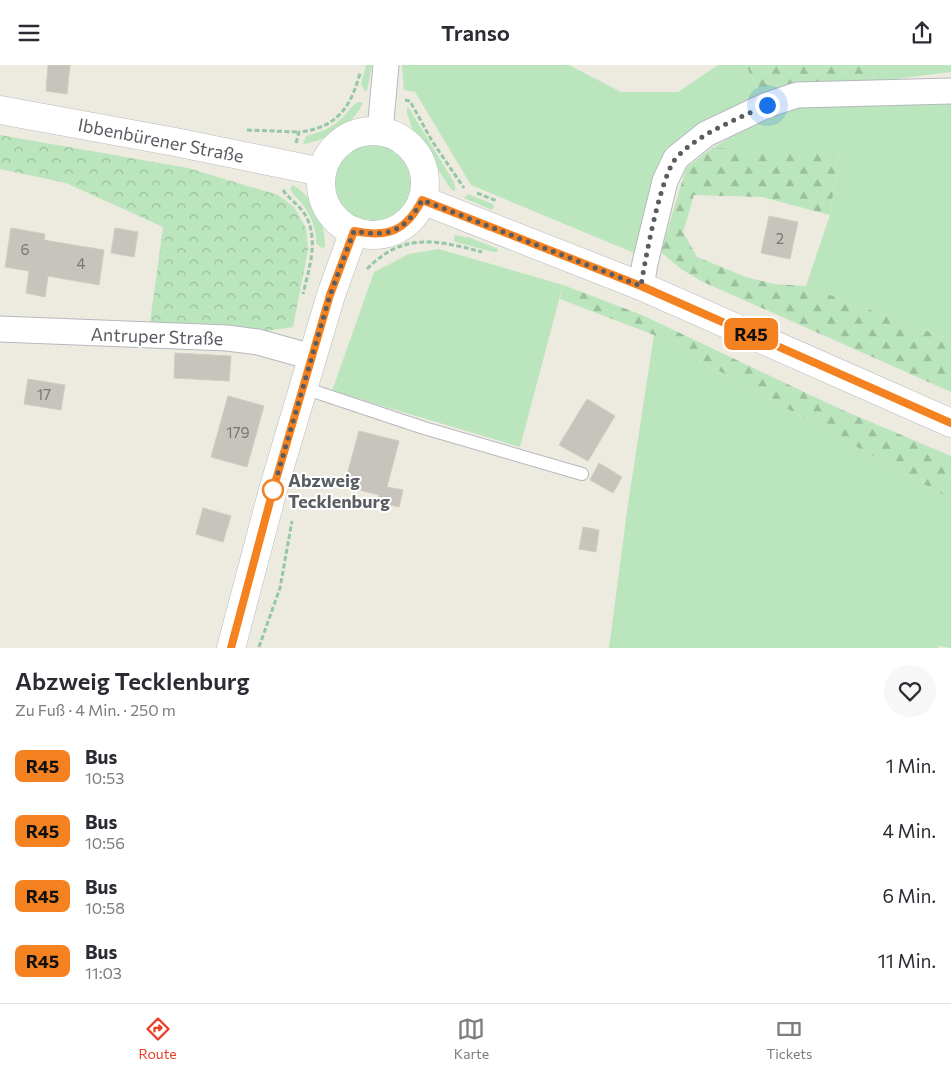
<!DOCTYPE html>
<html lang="de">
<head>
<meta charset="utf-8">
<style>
	body { margin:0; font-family:Commissioner,sans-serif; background:#f7f7f7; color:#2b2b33; height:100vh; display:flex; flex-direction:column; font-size:19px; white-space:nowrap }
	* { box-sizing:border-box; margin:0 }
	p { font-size:16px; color:#7c7c81 }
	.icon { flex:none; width:28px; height:28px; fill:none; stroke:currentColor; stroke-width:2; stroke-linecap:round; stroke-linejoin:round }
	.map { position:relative; height:583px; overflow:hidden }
	.side { display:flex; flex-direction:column; background:#fff; flex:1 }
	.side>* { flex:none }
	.badge { padding:0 10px; border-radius:8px; font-size:18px; line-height:32px }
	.you { position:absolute; width:25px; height:25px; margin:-12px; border:4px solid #fff; border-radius:50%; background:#1a73e8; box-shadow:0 0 0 8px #1a73e833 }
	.map>.badge { position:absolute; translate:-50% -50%; box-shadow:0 0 0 2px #fff }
	.round { display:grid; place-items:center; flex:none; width:52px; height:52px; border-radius:26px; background:#f7f7f7 }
	.head { display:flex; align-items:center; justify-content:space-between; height:85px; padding:0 15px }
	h1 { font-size:24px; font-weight:600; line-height:38px }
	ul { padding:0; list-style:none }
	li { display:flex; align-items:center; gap:15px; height:65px; padding:0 15px }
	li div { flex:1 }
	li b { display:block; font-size:19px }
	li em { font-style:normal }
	li .badge { min-width:55px; font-weight:700; text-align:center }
	header { display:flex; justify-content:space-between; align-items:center; height:65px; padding:0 15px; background:#fff; font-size:22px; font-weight:600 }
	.menu { display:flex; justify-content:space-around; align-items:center; height:70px; border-top:1px solid #e1e1e2; background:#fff; font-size:14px; color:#7c7c81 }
	.menu a { display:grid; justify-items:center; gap:2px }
	.menu .current { color:#ee3d25 }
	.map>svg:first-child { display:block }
</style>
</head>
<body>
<header><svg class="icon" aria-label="menu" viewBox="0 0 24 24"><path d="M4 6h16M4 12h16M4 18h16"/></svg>Transo<svg class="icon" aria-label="share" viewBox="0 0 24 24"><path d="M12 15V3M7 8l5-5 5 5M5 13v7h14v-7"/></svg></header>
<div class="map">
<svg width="951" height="583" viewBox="0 0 951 583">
	<defs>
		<pattern id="forest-firs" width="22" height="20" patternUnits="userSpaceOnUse" patternTransform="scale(1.25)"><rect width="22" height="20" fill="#bbe6bd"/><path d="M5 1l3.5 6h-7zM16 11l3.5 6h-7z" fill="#9bbe9d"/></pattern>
		<pattern id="park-crowns" width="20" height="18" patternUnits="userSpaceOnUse" patternTransform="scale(1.25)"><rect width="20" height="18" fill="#bbe6bd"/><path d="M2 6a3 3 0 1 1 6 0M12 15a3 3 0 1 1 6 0" fill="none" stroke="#9bbe9d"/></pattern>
	</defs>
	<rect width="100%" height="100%" fill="#edeae0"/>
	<!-- grass -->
	<g fill="#bbe6bd">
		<path d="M 366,0 L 372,0 L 367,26 L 365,26 L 361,19 Z"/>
		<path d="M 402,0 L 569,0 L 621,27 L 678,27 L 718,0 L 746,0 L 760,29 L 666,83 L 639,190 L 471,120 L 415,27 L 404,25 Z"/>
		<path d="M 877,0 L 951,0 L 951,7 L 871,17 Z"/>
		<path d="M 360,37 L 363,38 C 351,62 328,75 303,79 L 306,71 C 320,68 332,63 342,53 C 348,48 351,39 360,37 Z"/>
		<path d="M 951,39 L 951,275 L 806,221 L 830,150 L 839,87 L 712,83 L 768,51 L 803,42 Z"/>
		<path d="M 407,42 L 409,43 L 452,114 L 455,120 L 455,125 L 453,126 L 448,120 L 412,63 L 407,48 Z"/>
		<circle cx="373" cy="118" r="40"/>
		<path d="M 293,120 C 317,136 324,153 325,181 L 323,184 L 316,178 C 317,165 311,151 303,140 C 299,134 292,130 290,123 Z"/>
		<path d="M 468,129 L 493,139 L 494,142 L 492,145 L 464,133 Z"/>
		<path d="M 454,170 L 471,173 L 498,184 L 497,187 L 493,187 L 459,178 L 454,176 Z"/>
		<path d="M 439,184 L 563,220 L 520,382 L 332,326 L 374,207 L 409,189 Z"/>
		<path d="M 654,270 L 951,434 L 951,583 L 939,581 L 938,583 L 609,583 L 627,446 Z"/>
	</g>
	<!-- forest -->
	<g fill="url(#forest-firs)">
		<path d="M 746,0 L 877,0 L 871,17 L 760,29 Z"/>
		<path d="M 712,83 L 839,86 L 830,150 L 762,132 L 694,130 L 683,167 L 697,192 L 746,212 L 774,219 L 806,221 L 951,275 L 951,327 L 701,216 L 681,204 L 661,187 L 686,103 Z"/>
		<path d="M 563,220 L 642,250 L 840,344 L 951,391 L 951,434 L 654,270 L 560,234 Z"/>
	</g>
	<!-- park -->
	<path fill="url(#park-crowns)" d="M 0,70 L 188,103 L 278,130 L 294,142 L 306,163 L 308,185 L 293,262 L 254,268 L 150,257 L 163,162 L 66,118 L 0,104 Z"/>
	<!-- building -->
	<g fill="#c7c4bd" stroke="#d1ccbf">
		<path d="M 48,0 L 70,0 L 67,29 L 46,26 Z"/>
		<path d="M 769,151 L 798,157 L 790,194 L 761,188 Z"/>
		<path d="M 11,163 L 45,169 L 44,175 L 104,185 L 99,220 L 48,211 L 45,232 L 26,228 L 29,206 L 5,202 Z"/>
		<path d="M 115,163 L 138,167 L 134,192 L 111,188 Z"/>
		<path d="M 175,288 L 231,291 L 229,316 L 174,313 Z"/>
		<path d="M 28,314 L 65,320 L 61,345 L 24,339 Z"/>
		<path d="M 228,331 L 264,341 L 247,402 L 211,392 Z"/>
		<path d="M 587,334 L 615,351 L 588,396 L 559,380 Z"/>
		<path d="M 359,366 L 399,376 L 387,422 L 403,425 L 399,442 L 378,437 L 379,430 L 344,421 Z"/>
		<path d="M 599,398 L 622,412 L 613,428 L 590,415 Z"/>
		<path d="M 203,443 L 231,451 L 223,477 L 196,469 Z"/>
		<path d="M 583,462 L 599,465 L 596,487 L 579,484 Z"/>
	</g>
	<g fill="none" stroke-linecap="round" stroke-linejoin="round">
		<!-- lane casing -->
		<g stroke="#b6b8be" stroke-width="14">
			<path id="lane" d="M 304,323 L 424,363 L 582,409"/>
		</g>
		<!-- street casing -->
		<g stroke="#b6b8be" stroke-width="27">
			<g id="street">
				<path d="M 380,66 L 386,0"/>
				<path d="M 641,221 L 645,198 L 665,116 L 676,93 L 706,69 L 767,40 L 797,30 L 951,26"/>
				<path d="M 0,264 L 227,273 L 258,277 L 312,292"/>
			</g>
		</g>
		<!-- secondary casing -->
		<g stroke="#b6bac0" stroke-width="29">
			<g id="secondary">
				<path d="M 0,45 L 175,77 L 322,107"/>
				<circle cx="373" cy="118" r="52"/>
				<path d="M 422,135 L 641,221 L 951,358"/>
				<path d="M 231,583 L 273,425 L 331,230 L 354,166"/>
			</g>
		</g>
		<!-- path -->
		<g stroke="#94c7a5" stroke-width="3" stroke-dasharray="5 2.5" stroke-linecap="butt">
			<path d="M 405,35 L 410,36 L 432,76 L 464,123"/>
			<path d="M 247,65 L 299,67"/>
			<path d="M 296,78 L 299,67 C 337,63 351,42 360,8"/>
			<path d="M 283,125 C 287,132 298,139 304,148 C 320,173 309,203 303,229"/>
			<path d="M 477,128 L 497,136"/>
			<path d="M 367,204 C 403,167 437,175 482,187"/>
			<path d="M 259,582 L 280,523 L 292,456"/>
		</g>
		<!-- lane -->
		<use href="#lane" stroke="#fff" stroke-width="12"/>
		<!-- street -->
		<use href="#street" stroke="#fff" stroke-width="25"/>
		<!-- secondary -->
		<use href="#secondary" stroke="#fff" stroke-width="28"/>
	</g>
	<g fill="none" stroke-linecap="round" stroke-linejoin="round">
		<!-- line casing -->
		<g stroke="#fff" stroke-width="11">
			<path id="line" d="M 231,583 L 273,425 L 330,230 L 354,166 C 388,173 406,166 422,135 L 641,221 L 951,358"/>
		</g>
		<!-- line -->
		<use href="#line" stroke="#f58220" stroke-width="8"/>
		<!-- walk -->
		<path stroke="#595d62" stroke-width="5" stroke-dasharray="0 9" d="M 273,425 L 330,230 L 354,166 C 388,173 406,166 422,135 L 641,221 C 645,195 661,108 677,92 C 701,67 736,55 767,40"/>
	</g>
	<!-- markers -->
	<circle fill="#fff" stroke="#f58220" stroke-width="2.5" cx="273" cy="425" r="10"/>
	<g text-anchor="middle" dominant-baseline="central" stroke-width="4" stroke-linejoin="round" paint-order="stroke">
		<!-- number labels -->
		<g font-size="15" fill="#747779">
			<text x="780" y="173">2</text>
			<text x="25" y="184">6</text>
			<text x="81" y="198">4</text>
			<text x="44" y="329">17</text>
			<text x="238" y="367">179</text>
		</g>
		<!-- street labels -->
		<g font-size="18" fill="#595d62" stroke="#fff">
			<text transform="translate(161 75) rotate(11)">Ibbenbürener Straße</text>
			<text transform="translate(157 271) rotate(2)">Antruper Straße</text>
		</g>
		<!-- stop labels -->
		<g font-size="18" font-weight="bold" fill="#595d62" stroke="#fff" text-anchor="start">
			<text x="288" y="415">Abzweig<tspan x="288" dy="21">Tecklenburg</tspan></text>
		</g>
	</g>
</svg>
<div class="you" style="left:767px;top:40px"></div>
<b class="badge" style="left:751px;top:269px;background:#f58220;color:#111">R45</b>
</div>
<section class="side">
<div class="head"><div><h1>Abzweig Tecklenburg</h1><p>Zu Fuß · 4 Min. · 250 m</p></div><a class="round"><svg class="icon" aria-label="heart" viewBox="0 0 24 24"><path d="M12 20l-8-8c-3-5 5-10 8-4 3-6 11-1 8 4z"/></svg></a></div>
<ul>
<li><span class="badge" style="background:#f58220;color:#111">R45</span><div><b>Bus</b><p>10:53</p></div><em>1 Min.</em></li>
<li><span class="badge" style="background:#f58220;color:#111">R45</span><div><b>Bus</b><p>10:56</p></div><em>4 Min.</em></li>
<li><span class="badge" style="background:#f58220;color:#111">R45</span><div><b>Bus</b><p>10:58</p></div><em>6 Min.</em></li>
<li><span class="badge" style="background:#f58220;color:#111">R45</span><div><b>Bus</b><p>11:03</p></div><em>11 Min.</em></li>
</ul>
</section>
<nav class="menu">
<a class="current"><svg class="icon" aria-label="directions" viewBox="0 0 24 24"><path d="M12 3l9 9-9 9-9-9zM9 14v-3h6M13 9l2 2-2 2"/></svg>Route</a>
<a><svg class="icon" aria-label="map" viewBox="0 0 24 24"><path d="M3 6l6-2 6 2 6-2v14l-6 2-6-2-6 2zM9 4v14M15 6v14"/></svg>Karte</a>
<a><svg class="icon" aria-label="tickets" viewBox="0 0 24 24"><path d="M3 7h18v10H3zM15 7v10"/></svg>Tickets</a>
</nav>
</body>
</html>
